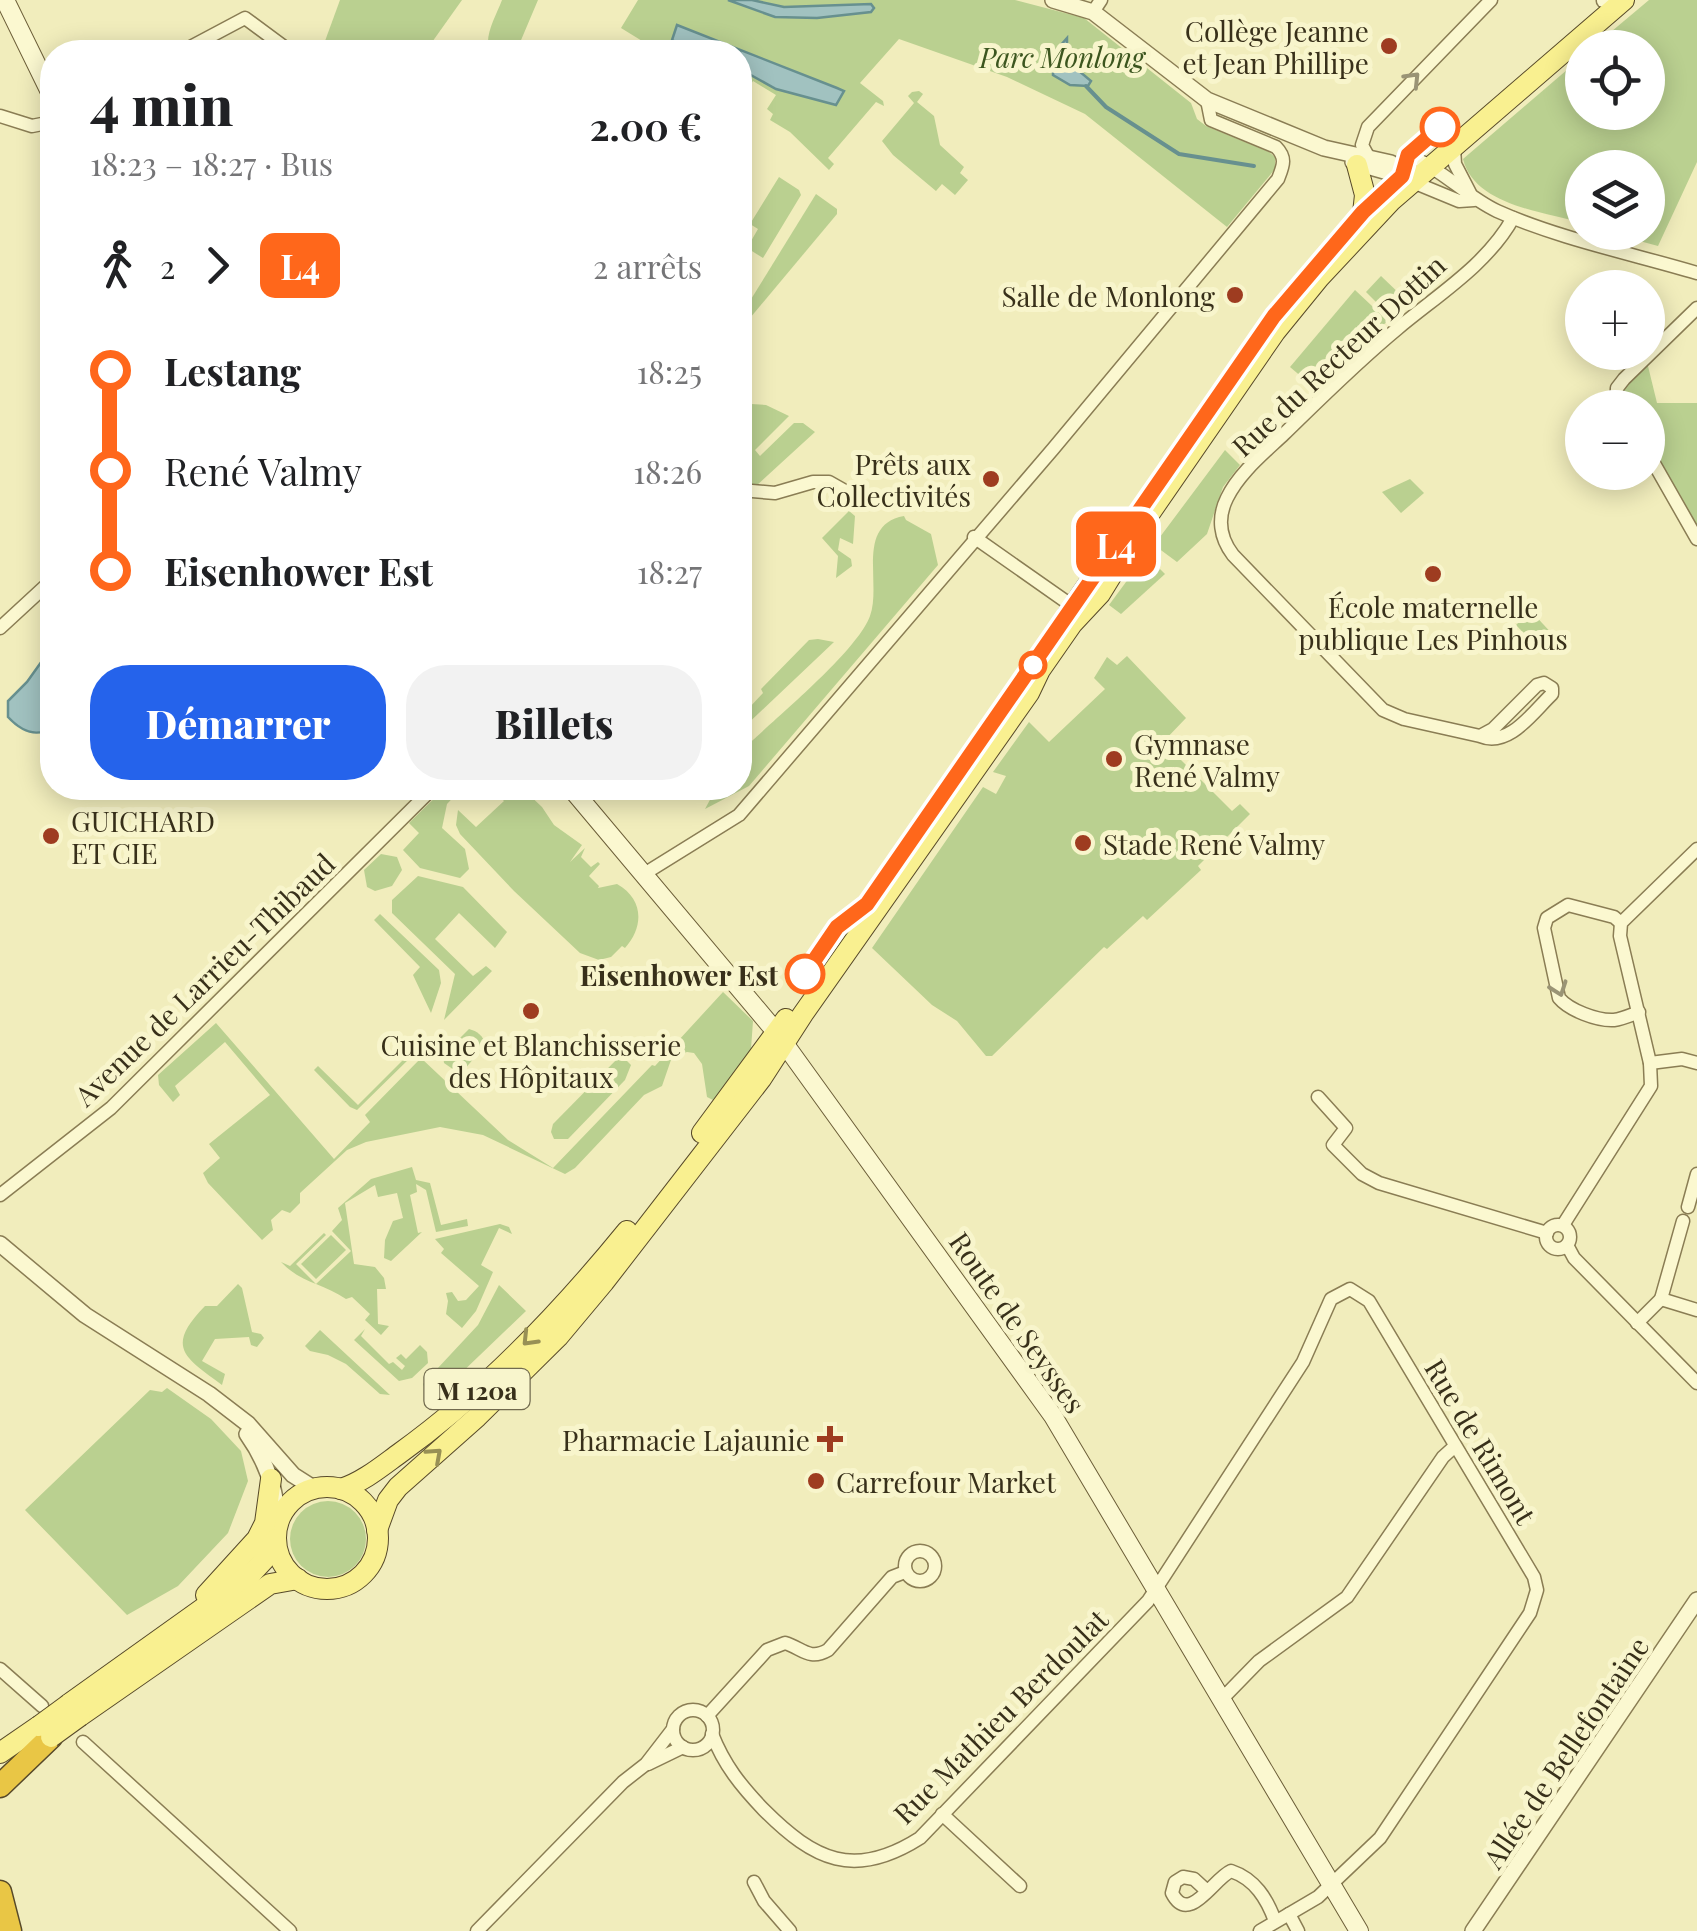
<!DOCTYPE html>
<html lang="fr">
<head>
<meta charset="utf-8">
<style>
	body { margin:0; font-family:"Playfair Display",serif; background:#f2f2f2; color:#202124; height:100vh; display:flex; flex-direction:column; font-size:38px; white-space:nowrap }
	* { box-sizing:border-box; margin:0 }
	p { font-size:32px; color:#757577 }
	.icon { flex:none; width:55px; height:55px; fill:none; stroke:currentColor; stroke-width:2; stroke-linecap:round; stroke-linejoin:round }
	.map { position:relative; flex:1; overflow:hidden }
	.panel { position:absolute; left:40px; top:40px; width:712px; height:760px; display:flex; flex-direction:column; background:#fff; border-radius:40px; box-shadow:0 5px 25px #0003 }
	.panel>* { flex:none }
	.badge { padding:0 20px; border-radius:15px; font-size:35px; line-height:65px }
	.fabs { position:absolute; left:1565px; top:30px; display:grid; gap:20px }
	.fabs a { display:grid; place-items:center; width:100px; height:100px; border-radius:50%; background:#fff; box-shadow:0 5px 25px #0003; font-size:50px }
	.map>.badge { position:absolute; translate:-50% -50%; box-shadow:0 0 0 5px #fff }
	.legs { display:flex; align-items:center; gap:15px; height:110px; padding:0 50px; font-size:32px }
	.legs p { margin-inline-start:auto }
	.head { display:flex; align-items:center; justify-content:space-between; height:170px; padding:0 50px }
	h1 { font-size:55px; font-weight:800; line-height:75px }
	.action { display:flex; gap:20px; margin-top:auto; padding:20px 50px }
	.action a { flex:1; height:115px; border-radius:40px; background:#2563eb; color:#fff; font-size:40px; font-weight:800; line-height:115px; text-align:center }
	.action a+a { background:#f2f2f2; color:#202124 }
	ul { padding:0 50px; list-style:none }
	li { display:flex; align-items:center; gap:35px; height:100px; font-size:38px }
	li i { display:grid; place-items:center; width:15px; height:100%; margin:0 12px; background:currentColor }
	li i::after { content:''; width:25px; height:25px; margin:-12px; border:8px solid; border-radius:50%; background:#fff }
	li p { margin-inline-start:auto }
	li:first-child i { background:linear-gradient(#0000 50%,currentColor 0) }
	li:last-child i { background:linear-gradient(currentColor 50%,#0000 0) }
	.map>svg:first-child { display:block }
</style>
</head>
<body>
<div class="map">
<svg width="1697" height="1931" viewBox="0 0 1697 1931">
	<rect width="100%" height="100%" fill="#f1edbc"/>
	<!-- green -->
	<g fill="#bad090">
		<path d="M 340,0 L 462,0 L 425,52 L 321,52 Z"/>
		<path d="M 502,0 L 538,0 L 516,52 L 490,52 C 483,37 496,16 502,0 Z"/>
		<path d="M 638,0 L 1015,0 L 1084,18 L 1191,103 L 1197,119 L 1206,126 L 1269,152 L 1275,157 L 1275,169 L 1227,227 L 1085,114 L 1007,77 L 899,39 L 860,83 L 883,101 L 884,106 L 876,102 L 828,158 L 834,164 L 829,170 L 790,132 L 770,120 L 773,114 L 767,109 L 776,95 L 753,81 L 740,101 L 740,52 L 660,52 L 621,28 Z"/>
		<path d="M 1649,0 L 1697,0 L 1697,162 L 1658,246 L 1610,233 L 1648,232 L 1648,168 L 1582,168 L 1582,223 C 1544,212 1474,205 1463,159 L 1582,57 L 1582,112 L 1648,112 L 1648,48 L 1593,47 Z"/>
		<path d="M 919,91 L 923,94 L 917,102 L 934,116 L 940,145 L 964,167 L 960,173 L 968,180 L 955,195 L 942,184 L 936,191 L 893,155 L 882,141 L 914,103 L 908,96 L 912,92 Z"/>
		<path d="M 779,177 L 799,190 L 801,195 L 763,258 L 747,248 L 758,229 L 750,224 Z"/>
		<path d="M 816,194 L 837,209 L 837,214 L 740,330 L 740,317 Z"/>
		<path d="M 1381,276 L 1404,298 L 1388,314 L 1366,292 Z"/>
		<path d="M 1355,290 L 1388,321 L 1310,384 L 1290,367 Z"/>
		<path d="M 1647,362 L 1657,403 L 1697,403 L 1697,535 L 1648,446 L 1648,408 L 1619,408 L 1619,388 Z"/>
		<path d="M 751,404 L 766,405 L 789,416 L 755,450 L 760,456 L 794,423 L 803,423 L 815,432 L 756,486 L 740,485 L 740,409 Z"/>
		<path d="M 1225,450 L 1240,465 L 1223,487 L 1207,534 L 1177,562 L 1154,545 Z"/>
		<path d="M 1410,479 L 1424,493 L 1401,513 L 1382,492 Z"/>
		<path d="M 849,511 L 855,516 L 853,544 L 840,538 L 838,550 L 851,559 L 852,566 L 836,578 L 838,556 L 822,538 Z"/>
		<path d="M 904,516 L 906,520 L 931,534 L 938,565 L 749,786 L 705,809 L 712,796 L 709,792 L 668,798 L 626,788 L 740,788 L 740,752 C 771,722 857,652 870,616 C 882,584 855,525 904,516 Z"/>
		<path d="M 1146,555 L 1165,574 L 1121,614 L 1109,605 Z"/>
		<path d="M 1531,611 L 1555,637 L 1540,650 L 1516,625 Z"/>
		<path d="M 818,639 L 834,642 L 740,731 L 740,713 L 748,709 L 763,693 L 761,689 L 809,640 Z"/>
		<path d="M 1127,656 L 1186,718 L 1163,742 L 1232,811 L 1240,804 L 1250,814 L 1198,866 L 1201,870 L 1147,920 L 1143,916 L 1107,949 L 1104,947 L 992,1056 L 986,1056 L 957,1021 L 932,1005 L 872,948 L 983,787 L 996,794 L 1006,776 L 993,772 L 1029,722 L 1049,742 L 1105,689 L 1094,678 L 1107,657 L 1117,665 Z"/>
		<path d="M 445,788 L 462,788 L 447,804 L 442,828 L 465,849 L 469,869 L 460,878 L 420,868 L 403,850 L 419,833 L 409,823 Z"/>
		<path d="M 491,788 L 522,788 L 542,807 L 554,825 L 582,845 L 570,862 L 585,848 L 581,857 L 591,867 L 598,862 L 600,864 L 589,876 L 599,886 L 598,888 L 617,884 C 644,899 644,927 625,948 L 622,946 L 611,957 L 599,960 L 580,953 L 514,891 L 460,834 L 456,825 L 458,810 L 476,827 L 504,801 Z"/>
		<path d="M 381,854 L 397,857 L 402,870 L 392,886 L 375,891 L 367,887 L 364,870 Z"/>
		<path d="M 418,876 L 463,887 L 507,932 L 495,948 L 459,913 L 435,939 L 473,976 L 486,966 L 492,971 L 444,1020 L 455,974 L 392,913 L 392,900 Z"/>
		<path d="M 380,914 L 439,970 L 441,983 L 431,1013 L 413,975 L 420,967 L 374,920 Z"/>
		<path d="M 723,992 L 753,1021 L 751,1049 L 715,1101 L 707,1097 L 702,1064 L 694,1053 L 687,1052 L 672,1057 L 662,1086 L 644,1095 L 575,1168 L 565,1174 L 483,1135 L 440,1127 L 366,1142 L 347,1150 L 300,1193 L 300,1203 L 290,1213 L 282,1210 L 271,1220 L 273,1230 L 262,1240 L 208,1183 L 203,1173 L 220,1158 L 209,1144 L 270,1095 L 225,1042 L 175,1086 L 180,1095 L 173,1102 L 159,1085 L 158,1075 L 216,1023 L 334,1159 L 370,1122 L 365,1115 L 421,1058 L 508,1140 L 553,1168 L 652,1065 L 655,1066 Z"/>
		<path d="M 469,1029 C 477,1031 484,1036 485,1045 L 464,1070 L 457,1072 L 444,1063 L 443,1055 Z"/>
		<path d="M 405,1045 L 412,1049 L 412,1056 L 357,1110 L 350,1107 L 314,1070 L 318,1066 L 358,1105 L 409,1054 L 403,1047 Z"/>
		<path d="M 621,1055 L 631,1065 L 625,1080 L 568,1139 L 554,1139 L 551,1132 L 553,1124 Z"/>
		<path d="M 412,1167 L 416,1180 L 430,1183 L 441,1225 L 467,1219 L 468,1226 L 436,1232 L 426,1190 L 416,1184 L 417,1192 L 410,1195 L 418,1233 L 422,1232 L 391,1261 L 384,1258 L 385,1240 L 393,1221 L 403,1218 L 397,1193 L 378,1197 L 375,1185 L 345,1203 L 354,1264 L 375,1267 L 384,1278 L 386,1289 L 377,1289 L 378,1324 L 389,1326 L 381,1335 L 365,1320 L 370,1314 L 352,1297 L 346,1299 C 323,1283 302,1284 281,1262 L 290,1266 L 324,1233 L 326,1235 L 296,1264 L 316,1284 L 351,1251 L 332,1231 L 342,1220 L 338,1208 L 371,1179 Z"/>
		<path d="M 500,1224 L 509,1227 L 512,1234 L 499,1228 L 481,1265 L 493,1272 L 476,1311 L 462,1328 L 446,1314 L 448,1301 L 446,1293 L 452,1292 L 458,1301 L 466,1300 L 479,1286 L 441,1253 L 444,1249 L 435,1239 Z"/>
		<path d="M 331,1235 L 346,1250 L 316,1279 L 301,1264 Z"/>
		<path d="M 238,1284 L 242,1288 L 252,1332 L 261,1334 L 264,1338 L 257,1347 L 251,1345 L 249,1337 L 215,1339 L 202,1361 L 225,1374 L 222,1385 C 184,1357 165,1347 205,1306 L 217,1306 Z"/>
		<path d="M 499,1285 L 526,1311 L 430,1403 L 423,1384 L 478,1325 Z"/>
		<path d="M 365,1329 L 361,1336 L 389,1364 L 393,1362 L 402,1370 L 405,1366 L 396,1358 L 401,1354 L 406,1359 L 420,1345 L 427,1352 L 428,1363 L 412,1378 L 399,1381 L 354,1340 Z"/>
		<path d="M 320,1330 L 390,1395 L 380,1394 L 346,1364 L 328,1355 L 310,1351 L 305,1346 Z"/>
		<path d="M 167,1388 L 211,1419 L 241,1451 L 248,1481 L 228,1533 L 178,1586 L 127,1615 L 25,1510 L 150,1390 L 162,1392 Z"/>
		<circle cx="328" cy="1539" r="38"/>
	</g>
	<!-- water -->
	<g fill="#a1c2c0" stroke="#67908f" stroke-width="2.5">
		<path d="M 728,0 L 752,0 L 784,7 L 871,4 L 874,8 L 871,12 L 817,18 L 775,17 Z"/>
		<path d="M 677,25 L 837,88 L 844,91 L 836,105 L 776,89 L 740,69 L 740,52 L 700,52 L 676,42 L 672,40 Z"/>
		<path d="M 1067,38 L 1067,61 L 1091,81 L 1088,86 L 1070,85 L 1053,75 L 1053,54 Z"/>
		<path d="M 52,647 L 52,728 C 35,738 21,731 8,717 L 8,701 L 27,682 Z"/>
	</g>
	<g fill="none" stroke-linecap="round" stroke-linejoin="round">
		<!-- stream -->
		<path stroke="#67908f" stroke-width="4" d="M 1086,86 L 1106,107 L 1179,154 L 1254,166"/>
		<!-- minor casing -->
		<g stroke="#8a7d54" stroke-width="15">
			<g id="minor">
				<path d="M 1603,0 L 1603,1"/>
				<path d="M 1093,12 L 1101,0"/>
				<path d="M 181,52 L 245,18 L 291,52"/>
				<path d="M 0,116 L 32,126 L 52,122"/>
				<path d="M 1454,148 L 1455,164 L 1470,193"/>
				<path d="M 1368,156 L 1362,145 L 1368,127 L 1491,0"/>
				<path d="M 1420,161 C 1447,174 1469,198 1497,211 C 1557,238 1633,254 1697,273"/>
				<path d="M 1408,180 L 1459,201 L 1474,200"/>
				<path d="M 1616,408 L 1617,388 L 1624,379 L 1697,308"/>
				<path d="M 1648,453 L 1697,539"/>
				<path d="M 740,490 L 775,493 L 813,482 L 829,482 L 852,495"/>
				<path d="M 974,537 L 1078,610"/>
				<path d="M 0,628 L 52,580"/>
				<path d="M 1480,736 C 1509,748 1533,712 1552,694 L 1552,688 L 1544,683 L 1537,685 L 1493,729 L 1480,736 L 1404,719 L 1383,710 L 1233,555 C 1220,538 1217,518 1227,498 C 1239,473 1264,453 1284,434 C 1320,399 1357,362 1397,329 C 1436,296 1487,265 1513,218"/>
				<path d="M 644,874 L 739,815 L 1053,449 L 1278,179 C 1283,166 1287,158 1276,147 L 1211,120 L 1207,100"/>
				<path d="M 1621,923 L 1614,917 L 1568,905 L 1547,918 L 1544,928 L 1559,998 C 1569,1010 1597,1021 1614,1020 C 1622,1019 1631,1015 1639,1012"/>
				<path d="M 1650,1063 L 1682,1059 L 1697,1063"/>
				<path d="M 1318,1097 L 1346,1128 L 1333,1145 L 1362,1174 L 1379,1183 L 1547,1233"/>
				<path d="M 0,1195 L 111,1108 L 433,788"/>
				<path d="M 1688,1207 L 1697,1174"/>
				<path d="M 1683,1221 L 1661,1299 L 1697,1310"/>
				<circle cx="1558" cy="1237" r="12"/>
				<path d="M 1563,1225 L 1651,1086 L 1650,1063 L 1620,936 L 1621,923 L 1697,849"/>
				<path d="M 1567,1245 L 1574,1258 L 1697,1383"/>
				<path d="M 1637,1323 L 1661,1299"/>
				<circle cx="920" cy="1566" r="15"/>
				<path d="M 0,1669 L 42,1706"/>
				<path d="M 1221,1700 L 1259,1661 L 1347,1597 L 1443,1457 L 1454,1447"/>
				<circle cx="693" cy="1730" r="20"/>
				<path d="M 707,1716 L 767,1650 L 785,1643 C 802,1648 809,1661 828,1650 L 892,1577 L 905,1572"/>
				<path d="M 712,1734 C 724,1765 741,1786 764,1810 C 814,1860 854,1880 920,1838 L 1148,1601 L 1303,1362 L 1331,1299 L 1350,1289 L 1369,1301 L 1534,1577 L 1537,1590 L 1530,1613 L 1380,1838 L 1318,1897 L 1260,1931"/>
				<path d="M 83,1742 L 290,1931"/>
				<path d="M 648,1764 L 683,1747"/>
				<path d="M 942,1814 L 1020,1886"/>
				<path d="M 754,1882 L 764,1901 L 790,1931"/>
				<path d="M 1207,1891 L 1194,1879 L 1183,1877 L 1175,1882 L 1172,1893 C 1189,1926 1213,1879 1231,1871 C 1255,1879 1267,1899 1275,1921"/>
				<path d="M 1289,1914 L 1298,1931"/>
				<path d="M 477,1931 L 623,1782 L 646,1764 L 673,1729"/>
			</g>
		</g>
		<!-- tertiary casing -->
		<g stroke="#8a7d54" stroke-width="18">
			<g id="tertiary">
				<path d="M 1053,0 L 1093,12 L 1207,100 L 1324,148 L 1391,163 L 1402,176"/>
				<path d="M 1353,162 L 1402,176"/>
				<path d="M 0,1244 L 85,1315 L 209,1394 L 248,1424 L 293,1475 L 315,1489"/>
				<path d="M 247,1434 C 267,1462 277,1491 278,1525"/>
				<path d="M 1473,1931 L 1697,1600"/>
			</g>
		</g>
		<!-- secondary casing -->
		<g stroke="#6c5e38" stroke-width="20">
			<g id="secondary">
				<path d="M 5,0 L 52,96"/>
				<path d="M 571,788 L 776,1032 L 1053,1416 L 1359,1931"/>
			</g>
		</g>
		<!-- primary casing -->
		<g stroke="#574929" stroke-width="22">
			<g id="primary">
				<path d="M 1357,165 L 1365,195 L 1363,213"/>
				<path d="M 1068,614 L 1111,551"/>
				<path d="M 702,1133 L 786,1019"/>
				<circle cx="327" cy="1538" r="51"/>
				<path d="M 341,1489 C 363,1482 382,1466 400,1453 C 485,1392 561,1312 627,1231"/>
				<path d="M 377,1530 L 388,1500 L 398,1487 L 477,1417 L 558,1337 L 604,1282 L 761,1079 L 803,1014 L 1029,693 L 1040,670 L 1072,624 L 1100,594 L 1150,513 L 1275,332 L 1319,278 L 1391,201 L 1624,0"/>
				<path d="M 206,1595 L 257,1539 L 265,1523 L 271,1479"/>
				<path d="M 69,1704 L 251,1574 L 264,1560 L 276,1539"/>
				<path d="M 80,1716 L 270,1584 L 298,1579"/>
				<path d="M 0,1753 L 39,1726"/>
			</g>
		</g>
		<!-- motorway casing -->
		<g stroke="#574929" stroke-width="25">
			<g id="motorway">
				<path d="M 0,1786 L 51,1737"/>
				<path d="M 0,1892 L 10,1931"/>
			</g>
		</g>
		<!-- minor -->
		<use href="#minor" stroke="#fbf8d0" stroke-width="12"/>
		<!-- tertiary -->
		<use href="#tertiary" stroke="#fbf8d0" stroke-width="15"/>
		<!-- secondary -->
		<use href="#secondary" stroke="#fbf8d0" stroke-width="18"/>
		<!-- primary -->
		<use href="#primary" stroke="#f9f090" stroke-width="20"/>
		<!-- motorway -->
		<use href="#motorway" stroke="#e9c645" stroke-width="22"/>
		<!-- primary-bridge casing -->
		<g stroke="#574929" stroke-width="22" stroke-linecap="butt">
			<g id="primary-bridge">
				<path d="M 39,1726 L 69,1704"/>
				<path d="M 51,1737 L 80,1716"/>
			</g>
		</g>
		<!-- primary-bridge -->
		<use href="#primary-bridge" stroke="#f9f090" stroke-width="20"/>
	</g>
	<!-- one-way arrows -->
	<defs><path id="oneway-chevron" d="M-2-3.5L2.5 0L-2 3.5" fill="none" stroke-width="1.6" stroke-linecap="round" stroke-linejoin="round" transform="scale(2.5)"/></defs>
	<g stroke="#9a9475">
		<use href="#oneway-chevron" transform="translate(1413 79) rotate(-46)"/>
		<use href="#oneway-chevron" transform="translate(1559 989) rotate(70)"/>
	</g>
	<g stroke="#989055">
		<use href="#oneway-chevron" transform="translate(529 1339) rotate(134)"/>
		<use href="#oneway-chevron" transform="translate(435 1455) rotate(-42)"/>
	</g>
	<g fill="none" stroke-linecap="round" stroke-linejoin="round">
		<!-- line-1 casing -->
		<g stroke="#fff" stroke-width="22">
			<path id="line-1" d="M 805,974 L 837,927 L 867,904 L 1274,316 L 1363,212 L 1402,176 L 1408,155 L 1440,127"/>
		</g>
		<!-- line-1 -->
		<use href="#line-1" stroke="#ff671b" stroke-width="15"/>
	</g>
	<!-- markers -->
	<g fill="#9e3c20" stroke="#f8f5cc" stroke-width="4">
		<circle cx="1389" cy="46" r="10"/>
		<circle cx="1235" cy="295" r="10"/>
		<circle cx="991" cy="479" r="10"/>
		<circle cx="1433" cy="574" r="10"/>
		<circle cx="1114" cy="759" r="10"/>
		<circle cx="51" cy="836" r="10"/>
		<circle cx="1083" cy="843" r="10"/>
		<circle cx="531" cy="1011" r="10"/>
		<path d="M825 1424h10v10h10v10h-10v10h-10v-10h-10v-10h10z"/>
		<circle cx="816" cy="1481" r="10"/>
	</g>
	<g fill="#fff" stroke="#ff671b" stroke-width="5">
		<circle cx="1440" cy="127" r="18"/>
		<circle cx="1033" cy="665" r="12"/>
		<circle cx="805" cy="974" r="18"/>
	</g>
	<g text-anchor="middle" dominant-baseline="central" stroke-width="10" stroke-linejoin="round" paint-order="stroke">
		<!-- shield labels -->
		<rect fill="#f8f5cc" stroke="#726b4f" stroke-width="2.5" x="424.5" y="1369" width="105" height="40" rx="8"/>
		<g font-size="25" font-weight="bold" fill="#38301a">
			<text x="477" y="1389">M 120a</text>
		</g>
		<!-- poi labels -->
		<g font-size="28" fill="#38301a" stroke="#f8f5cc" text-anchor="end">
			<text x="1369" y="30">Collège Jeanne<tspan x="1369" dy="32">et Jean Phillipe</tspan></text>
			<text x="1215" y="295">Salle de Monlong</text>
			<text x="971" y="463">Prêts aux<tspan x="971" dy="32">Collectivités</tspan></text>
			<text x="1433" y="606" text-anchor="middle">École maternelle<tspan x="1433" dy="32">publique Les Pinhous</tspan></text>
			<text x="1134" y="743" text-anchor="start">Gymnase<tspan x="1134" dy="32">René Valmy</tspan></text>
			<text x="71" y="820" text-anchor="start">GUICHARD<tspan x="71" dy="32">ET CIE</tspan></text>
			<text x="1103" y="843" text-anchor="start">Stade René Valmy</text>
			<text x="531" y="1044" text-anchor="middle">Cuisine et Blanchisserie<tspan x="531" dy="32">des Hôpitaux</tspan></text>
			<text x="810" y="1439">Pharmacie Lajaunie</text>
			<text x="836" y="1481" text-anchor="start">Carrefour Market</text>
		</g>
		<!-- park labels -->
		<g font-size="28" font-style="italic" fill="#3c561f" stroke="#f8f5cc">
			<text x="1062" y="56">Parc Monlong</text>
		</g>
		<!-- street labels -->
		<g font-size="28" fill="#38301a" stroke="#f8f5cc">
			<text transform="translate(1338 355) rotate(-43)">Rue du Recteur Dottin</text>
			<text transform="translate(204 979) rotate(-44)">Avenue de Larrieu-Thibaud</text>
			<text transform="translate(1018 1322) rotate(55)">Route de Seysses</text>
			<text transform="translate(1481 1441) rotate(59)">Rue de Rimont</text>
			<text transform="translate(1000 1716) rotate(-45)">Rue Mathieu Berdoulat</text>
			<text transform="translate(1565 1752) rotate(-56)">Allée de Bellefontaine</text>
		</g>
		<!-- stop labels -->
		<g font-size="28" font-weight="bold" fill="#38301a" stroke="#f8f5cc" text-anchor="end">
			<text x="778" y="974">Eisenhower Est</text>
		</g>
	</g>
</svg>
<div class="fabs">
<a><svg class="icon" aria-label="locate" viewBox="0 0 24 24"><circle cx="12" cy="12" r="6"/><path d="M12 2v4M12 18v4M2 12h4M18 12h4"/></svg></a>
<a><svg class="icon" aria-label="layers" viewBox="0 0 24 24"><path d="M12 4l9 5-9 5-9-5zM3 14l9 5 9-5"/></svg></a>
<a>+</a>
<a>−</a>
</div>
<b class="badge" style="left:1116px;top:544px;background:#ff671b;color:#fff">L4</b>
<section class="panel">
<div class="head"><div><h1>4 min</h1><p>18:23 – 18:27 · Bus</p></div><b>2.00 €</b></div>
<div class="legs"><svg class="icon" aria-label="walk" viewBox="0 0 24 24"><circle cx="13" cy="4" r="2"/><path d="M13 8l-2 6 4 7M11 14l-3 7M7 12l3-4h3l4 4"/></svg>2<svg class="icon" aria-label="forward" viewBox="0 0 24 24"><path d="M9 5l7 7-7 7"/></svg><b class="badge" style="background:#ff671b;color:#fff">L4</b><p>2 arrêts</p></div>
<ul>
<li><i style="color:#ff671b"></i><b>Lestang</b><p>18:25</p></li>
<li><i style="color:#ff671b"></i><span>René Valmy</span><p>18:26</p></li>
<li><i style="color:#ff671b"></i><b>Eisenhower Est</b><p>18:27</p></li>
</ul>
<div class="action"><a>Démarrer</a><a>Billets</a></div>
</section>
</div>
</body>
</html>
